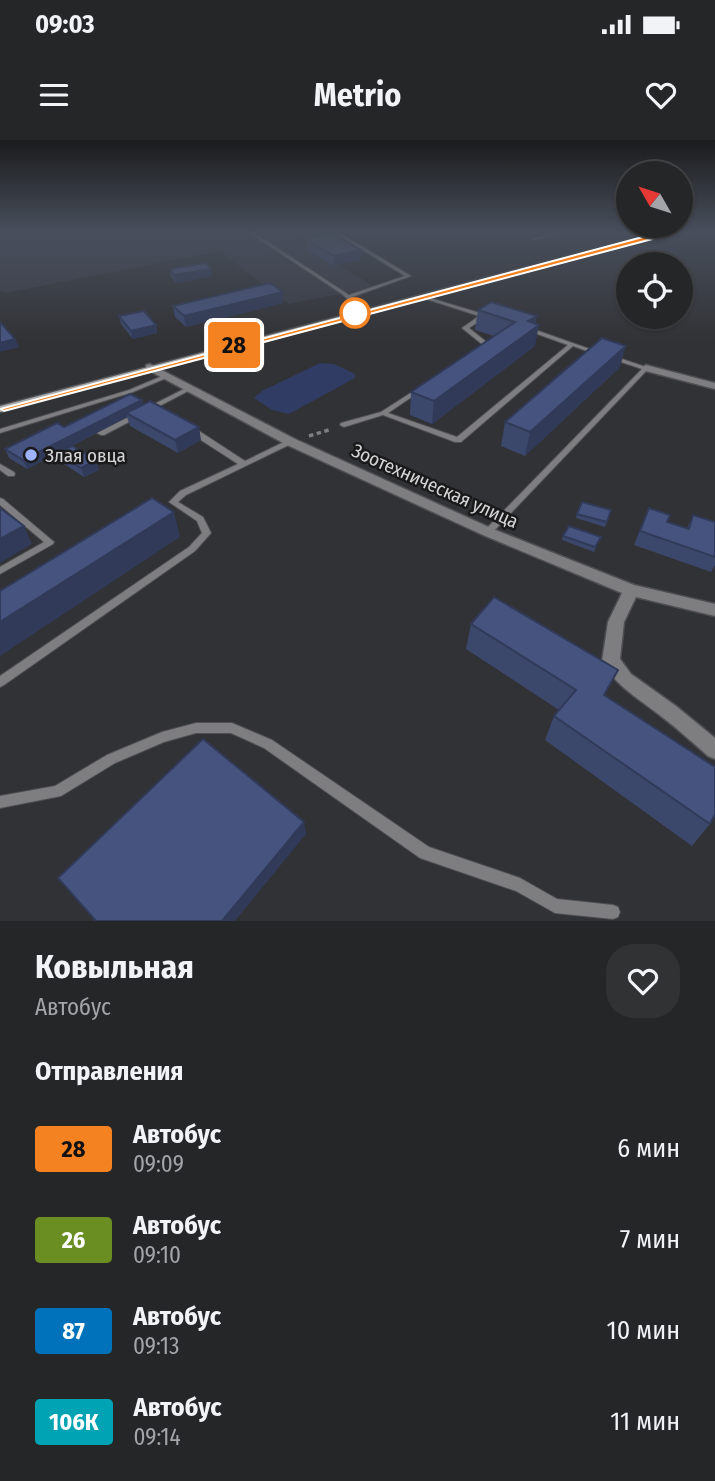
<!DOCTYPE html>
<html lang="ru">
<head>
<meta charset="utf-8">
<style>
	body { margin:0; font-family:"Fira Sans Condensed",sans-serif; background:#313234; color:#f1f3f6; height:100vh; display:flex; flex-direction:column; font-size:26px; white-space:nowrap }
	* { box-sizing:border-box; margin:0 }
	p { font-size:23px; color:#a3a5a8 }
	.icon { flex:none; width:38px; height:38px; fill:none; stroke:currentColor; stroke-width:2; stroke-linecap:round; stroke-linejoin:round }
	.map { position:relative; height:781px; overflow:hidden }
	.panel { display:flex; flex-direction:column; background:#252628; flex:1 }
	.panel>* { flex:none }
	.badge { padding:0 14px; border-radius:5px; font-size:24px; line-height:46px }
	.needle { width:46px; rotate:309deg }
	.controls { position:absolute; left:616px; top:21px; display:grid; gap:14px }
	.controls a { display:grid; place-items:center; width:77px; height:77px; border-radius:50%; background:#252628; box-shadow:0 2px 5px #0004,0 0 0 2px #424345; font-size:35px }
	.map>.badge { position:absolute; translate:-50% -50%; box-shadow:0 0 0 4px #fff }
	h2 { padding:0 35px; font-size:26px; line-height:63px }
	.round { display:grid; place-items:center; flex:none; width:74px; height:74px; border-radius:28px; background:#313234 }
	.summary { display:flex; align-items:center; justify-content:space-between; height:119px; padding:0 35px }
	h1 { font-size:33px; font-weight:700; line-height:52px }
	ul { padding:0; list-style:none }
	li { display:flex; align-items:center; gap:21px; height:91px; padding:0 35px }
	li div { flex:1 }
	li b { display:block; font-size:26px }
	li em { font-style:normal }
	li .badge { min-width:77px; font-weight:700; text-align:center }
	.status { display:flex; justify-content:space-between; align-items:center; height:49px; padding:0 35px; background:#252628; direction:ltr }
	.status svg { height:19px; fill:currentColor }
	header { display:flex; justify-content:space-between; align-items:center; height:91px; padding:0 35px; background:#252628; font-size:32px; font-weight:700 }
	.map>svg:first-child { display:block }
</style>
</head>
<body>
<div class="status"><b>09:03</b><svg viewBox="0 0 49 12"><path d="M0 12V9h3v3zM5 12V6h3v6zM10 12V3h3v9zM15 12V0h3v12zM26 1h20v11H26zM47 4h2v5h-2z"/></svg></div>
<header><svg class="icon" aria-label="menu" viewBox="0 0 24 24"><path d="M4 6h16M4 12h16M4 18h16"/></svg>Metrio<svg class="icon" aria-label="heart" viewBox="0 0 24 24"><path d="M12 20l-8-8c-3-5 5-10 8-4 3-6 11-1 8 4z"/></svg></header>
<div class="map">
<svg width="715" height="781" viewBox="0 0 715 781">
	<rect width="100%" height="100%" fill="#313235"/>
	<!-- built -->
	<path fill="#3a3c45" d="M 0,92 L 284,92 L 375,147 L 288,164 L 220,111 L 5,153 L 0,151 Z"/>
	<!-- green -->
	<path fill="#313c64" d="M 320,223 L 334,224 L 355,234 L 355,238 L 289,274 L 272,270 L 254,258 L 262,251 Z"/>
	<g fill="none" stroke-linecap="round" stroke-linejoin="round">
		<!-- service casing -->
		<g stroke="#4f4f52" stroke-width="2">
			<g id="service">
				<path d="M 248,92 L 253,92 L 349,155 L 405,136 L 333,92 L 338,92 L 411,136 L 352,157 L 367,171 L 362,172 L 342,154 Z"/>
				<path d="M 561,92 L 570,92 L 534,100 L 532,99 Z"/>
				<path d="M 420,155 L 490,176 L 490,178 L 484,178 L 469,188 L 489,204 L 489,206 L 483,210 L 479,210 L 479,208 L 483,205 L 462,188 L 479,176 L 420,157 Z"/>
				<path d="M 526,188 L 530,188 L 601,213 L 598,215 L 573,206 L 461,302 L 455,302 L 383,275 L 344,287 L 340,285 L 341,283 L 381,272 L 420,247 L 422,248 L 422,250 L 388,273 L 457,297 L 568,205 L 526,190 Z"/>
				<path d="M 609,216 L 613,216 L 649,228 L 491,394 L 485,394 L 484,392 L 485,390 L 642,229 L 609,218 Z"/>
				<path d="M 167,234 L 170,236 L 169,237 L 133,252 L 0,293 L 0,289 L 129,250 Z"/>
				<path d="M 190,246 L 193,248 L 192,249 L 104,295 L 101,295 L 97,293 Z"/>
				<path d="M 190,289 L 196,289 L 245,321 L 288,300 L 291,300 L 295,302 L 186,355 L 178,362 L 203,377 L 211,393 L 195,411 L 4,545 L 0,547 L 0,536 L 189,407 L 202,393 L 197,381 L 169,362 L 180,351 L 238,324 L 190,293 Z"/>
				<path d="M 0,324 L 14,332 L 15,334 L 14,336 L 8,336 L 0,330 Z"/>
				<path d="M 0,358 L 3,359 L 54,402 L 53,404 L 0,434 L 0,427 L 44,402 L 0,365 Z"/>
				<path d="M 196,583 L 232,583 L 272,600 L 429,707 L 520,738 L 557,759 L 613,765 L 618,767 L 620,772 L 618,777 L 613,779 L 555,773 L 516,751 L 420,718 L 264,608 L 231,593 L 196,593 L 164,602 L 115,623 L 61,656 L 0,668 L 0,656 L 55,646 L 107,615 L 162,592 Z"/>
			</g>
		</g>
		<!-- minor casing -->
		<g stroke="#4f4f52" stroke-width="3">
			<g id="minor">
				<path d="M 150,224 L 295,299 L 493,389 L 634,445 L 715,464 L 715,476 L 636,457 L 624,482 L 620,519 L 631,534 L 676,566 L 715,598 L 715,619 L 708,616 C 693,603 678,589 662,577 C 641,560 615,546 602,521 L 608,482 L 622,453 L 483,395 L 287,305 L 146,229 L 146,225 Z"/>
				<path d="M 646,225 L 715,243 L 715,249 L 642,230 L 641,228 Z"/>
			</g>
		</g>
		<!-- secondary casing -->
		<g stroke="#4f4f52" stroke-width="3">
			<path id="secondary" d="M 660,92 L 672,92 L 0,272 L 0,266 Z"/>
		</g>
		<!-- path -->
		<path stroke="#7f7f82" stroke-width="3.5" stroke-dasharray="4.5 3.5" stroke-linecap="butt" d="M 309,296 L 332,289"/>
		<!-- service -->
		<use href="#service" fill="#7e7e80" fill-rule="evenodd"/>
		<!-- minor -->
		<use href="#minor" fill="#7e7e80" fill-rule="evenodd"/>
		<!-- secondary -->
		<use href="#secondary" fill="#a8a9ab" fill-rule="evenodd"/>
	</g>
	<!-- wall -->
	<g fill="#3c476c">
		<path d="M 306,99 L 361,110 L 361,120 L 334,126 L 306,109 Z"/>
		<path d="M 170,129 L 212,136 L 176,143 L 171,136 Z"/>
		<path d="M 283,163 L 186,187 L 175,177 L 173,166 Z"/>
		<path d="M 478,170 L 535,183 L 535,206 L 432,284 L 410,275 L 411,252 L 494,196 L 475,190 Z"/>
		<path d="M 119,176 L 156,185 L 157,193 L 133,199 L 121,184 Z"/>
		<path d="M 620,227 L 525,316 L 501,306 L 505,282 Z"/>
		<path d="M 143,264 L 201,300 L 178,313 L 130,286 L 127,277 L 70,307 L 96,320 L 99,330 L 84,337 L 61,322 L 58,313 L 27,329 L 9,318 L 5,309 L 64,287 Z"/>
		<path d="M 649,368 L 667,382 L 687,388 L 693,375 L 715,382 L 715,425 L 711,432 L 634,405 Z"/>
		<path d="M 611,370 L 605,387 L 576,378 L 577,374 Z"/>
		<path d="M 563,396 L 601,397 L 594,412 L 562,400 Z"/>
		<path d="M 471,484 L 606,556 L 710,684 L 692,706 L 545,600 L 554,576 L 559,570 L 466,509 Z"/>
	</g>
	<!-- shaded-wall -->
	<g fill="#313a58">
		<path d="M 361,110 L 361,120 L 334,126 L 334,116 Z"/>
		<path d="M 211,129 L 212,136 L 176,143 L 174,135 Z"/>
		<path d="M 283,152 L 283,163 L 186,187 L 184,176 Z"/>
		<path d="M 537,176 L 535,188 L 539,185 L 535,206 L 432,284 L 434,261 L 528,181 Z"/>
		<path d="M 156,185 L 157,193 L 133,199 L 131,191 Z"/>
		<path d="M 15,199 L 19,207 L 0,212 L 0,203 Z"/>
		<path d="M 626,206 L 620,227 L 525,316 L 530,292 Z"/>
		<path d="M 142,260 L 144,268 L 126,273 L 127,277 L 27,329 L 23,320 Z"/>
		<path d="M 199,287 L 201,300 L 178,313 L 175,300 Z"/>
		<path d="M 96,320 L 99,330 L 84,337 L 81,328 Z"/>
		<path d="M 174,372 L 180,397 L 0,516 L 0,482 Z"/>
		<path d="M 24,386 L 32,404 L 0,423 L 0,399 Z"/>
		<path d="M 304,682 L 306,694 L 235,781 L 222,781 Z"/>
	</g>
	<!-- building -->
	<g fill="#46537e" stroke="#313a58" stroke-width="2">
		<path d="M 332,94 L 361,110 L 334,116 L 306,99 Z"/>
		<path d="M 206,123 L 211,129 L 174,135 L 170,129 Z"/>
		<path d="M 270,143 L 283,152 L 184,176 L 173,166 Z"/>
		<path d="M 491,162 L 537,176 L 528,181 L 539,185 L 434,261 L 411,252 L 515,182 L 478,170 Z"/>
		<path d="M 144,171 L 156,185 L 131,191 L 119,176 Z"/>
		<path d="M 0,182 L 15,199 L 0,203 Z"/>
		<path d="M 602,198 L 626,206 L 530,292 L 505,282 Z"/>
		<path d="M 130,254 L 142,260 L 23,320 L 5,309 L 57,283 L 64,287 Z"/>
		<path d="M 150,261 L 199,287 L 175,300 L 126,273 Z"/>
		<path d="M 72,306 L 96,320 L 81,328 L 57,313 Z"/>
		<path d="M 152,358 L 174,372 L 0,482 L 0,451 Z"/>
		<path d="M 582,362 L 611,370 L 607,382 L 577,374 Z"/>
		<path d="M 0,368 L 24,386 L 0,399 Z"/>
		<path d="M 649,368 L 670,375 L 667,382 L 689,389 L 693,375 L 715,382 L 715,417 L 640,391 Z"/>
		<path d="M 569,386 L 601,397 L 595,407 L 563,396 Z"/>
		<path d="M 494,457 L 618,530 L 604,555 L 715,627 L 715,674 L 710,684 L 554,576 L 576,550 L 471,484 Z"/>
		<path d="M 203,599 L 304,682 L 222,781 L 96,781 L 58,738 Z"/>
	</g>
	<!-- sky -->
	<linearGradient id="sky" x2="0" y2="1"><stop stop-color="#1b1c1d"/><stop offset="0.46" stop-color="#484f5c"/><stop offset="1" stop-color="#484f5c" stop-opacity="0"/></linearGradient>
	<rect width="715" height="201" fill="url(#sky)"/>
	<!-- line -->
	<path fill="#f58220" stroke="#fff" stroke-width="2" d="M 669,90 L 671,94 L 4,271 L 0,269 Z"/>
	<!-- markers -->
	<circle fill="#fff" stroke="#f58220" stroke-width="3.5" cx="355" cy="173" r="14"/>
	<circle fill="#9db4fd" stroke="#1a1a1b" stroke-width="2.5" cx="31" cy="315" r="7"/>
	<g text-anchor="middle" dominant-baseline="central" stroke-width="5" stroke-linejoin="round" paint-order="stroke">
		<!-- poi labels -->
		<g font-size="19" fill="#d5d5d7" stroke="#1a1a1b" text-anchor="start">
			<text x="45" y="315">Злая овца</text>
		</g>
		<!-- street labels -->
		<g font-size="19" fill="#d5d5d7" stroke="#1a1a1b">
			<text transform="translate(435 346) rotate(24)">Зоотехническая улица</text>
		</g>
	</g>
</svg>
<div class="controls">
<a><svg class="needle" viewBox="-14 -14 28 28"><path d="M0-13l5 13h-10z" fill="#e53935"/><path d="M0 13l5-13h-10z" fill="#a3a5a8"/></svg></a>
<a><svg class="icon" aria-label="locate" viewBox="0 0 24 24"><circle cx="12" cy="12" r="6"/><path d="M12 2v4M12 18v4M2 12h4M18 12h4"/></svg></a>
</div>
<b class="badge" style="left:234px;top:205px;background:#f58220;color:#111">28</b>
</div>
<section class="panel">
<div class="summary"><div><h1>Ковыльная</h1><p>Автобус</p></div><a class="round"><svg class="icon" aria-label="heart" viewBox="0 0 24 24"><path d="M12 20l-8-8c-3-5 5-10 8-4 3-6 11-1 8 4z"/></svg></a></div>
<h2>Отправления</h2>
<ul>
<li><span class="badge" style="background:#f58220;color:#111">28</span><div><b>Автобус</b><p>09:09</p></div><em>6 мин</em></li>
<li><span class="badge" style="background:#6b8e23;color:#fff">26</span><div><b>Автобус</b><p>09:10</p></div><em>7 мин</em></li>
<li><span class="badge" style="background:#0072bc;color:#fff">87</span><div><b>Автобус</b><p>09:13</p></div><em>10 мин</em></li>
<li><span class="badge" style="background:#00a3b4;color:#fff">106К</span><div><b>Автобус</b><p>09:14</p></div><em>11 мин</em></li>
</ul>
</section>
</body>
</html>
